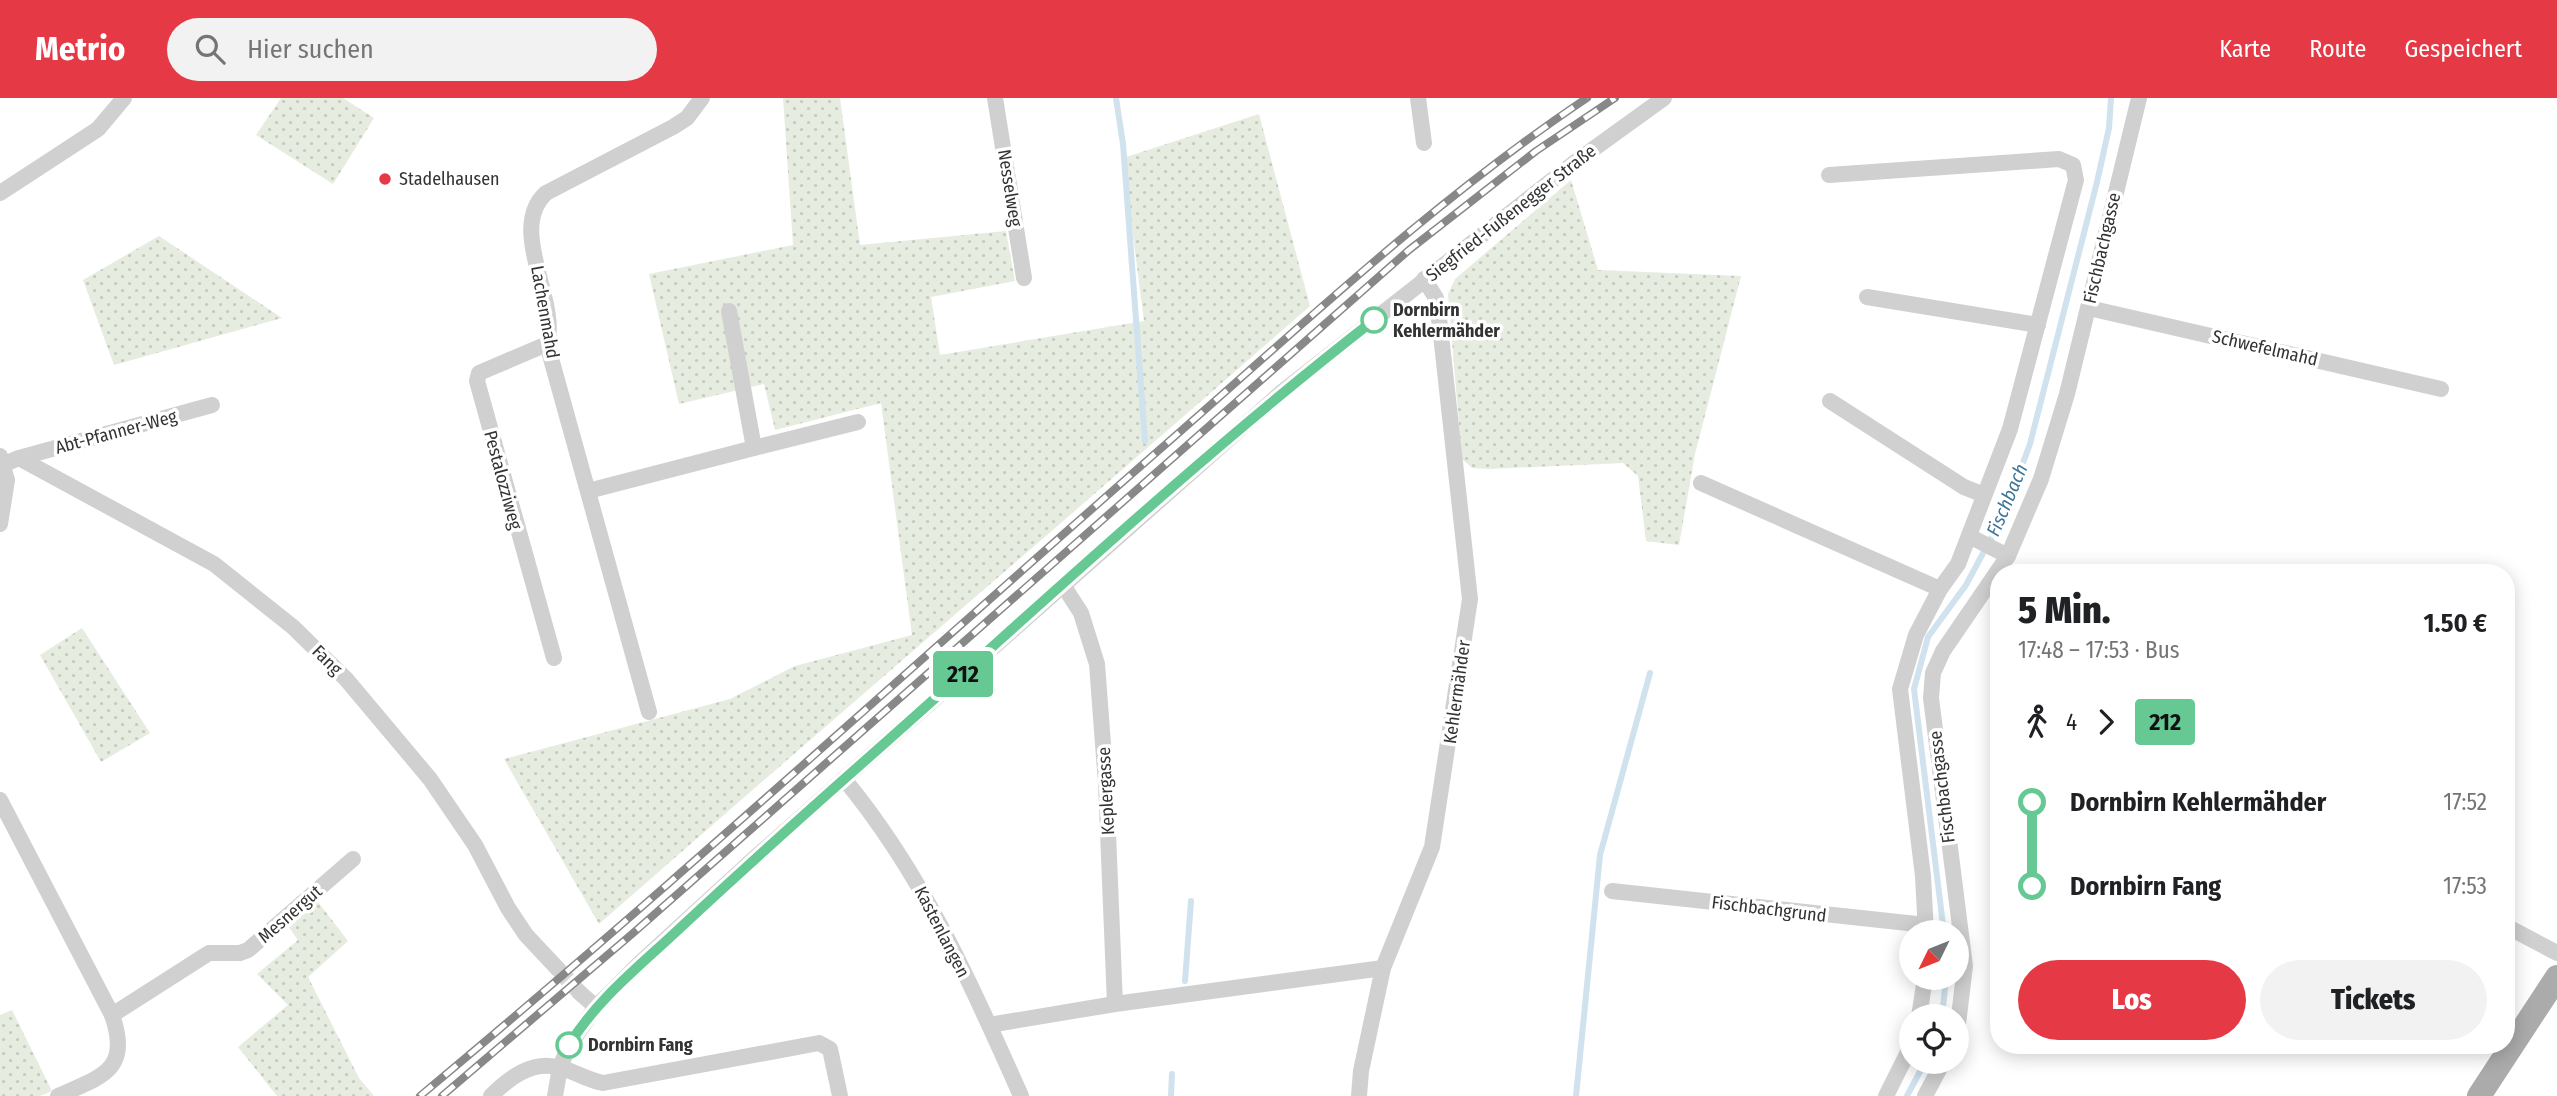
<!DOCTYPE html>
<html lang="de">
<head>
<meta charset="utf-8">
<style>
	body { margin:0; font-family:"Fira Sans Condensed",sans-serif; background:#f2f2f2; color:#202124; height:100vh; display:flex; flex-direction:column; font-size:26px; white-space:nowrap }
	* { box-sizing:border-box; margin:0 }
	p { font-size:23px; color:#757577 }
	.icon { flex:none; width:38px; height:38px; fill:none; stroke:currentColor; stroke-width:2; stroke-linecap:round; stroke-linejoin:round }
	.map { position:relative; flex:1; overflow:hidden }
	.sheet { position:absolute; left:1990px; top:466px; width:525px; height:490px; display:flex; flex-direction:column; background:#fff; border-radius:28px; box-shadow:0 4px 18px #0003 }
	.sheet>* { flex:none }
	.badge { padding:0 14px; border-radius:5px; font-size:24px; line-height:46px }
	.needle { width:46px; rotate:227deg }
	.controls { position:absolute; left:1899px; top:822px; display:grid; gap:14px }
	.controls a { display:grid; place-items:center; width:70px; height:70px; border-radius:50%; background:#fff; box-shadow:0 4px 18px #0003; font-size:35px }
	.map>.badge { position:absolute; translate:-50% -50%; box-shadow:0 0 0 4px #fff }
	.legs { display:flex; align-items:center; gap:10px; height:77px; padding:0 28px; font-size:23px }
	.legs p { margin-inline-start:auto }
	.headline { display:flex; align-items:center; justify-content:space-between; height:119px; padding:0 28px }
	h1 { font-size:38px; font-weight:800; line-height:52px }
	.action { display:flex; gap:14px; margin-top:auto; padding:14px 28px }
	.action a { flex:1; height:80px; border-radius:42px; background:#e63946; color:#fff; font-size:28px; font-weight:800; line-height:80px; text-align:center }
	.action a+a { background:#f2f2f2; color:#202124 }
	ul { padding:0 28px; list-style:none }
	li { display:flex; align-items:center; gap:24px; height:84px; font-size:26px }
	li i { display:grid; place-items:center; width:10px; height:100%; margin:0 9px; background:currentColor }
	li i::after { content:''; width:18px; height:18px; margin:-9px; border:5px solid; border-radius:50%; background:#fff }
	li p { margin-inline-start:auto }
	li:first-child i { background:linear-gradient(#0000 50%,currentColor 0) }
	li:last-child i { background:linear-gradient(currentColor 50%,#0000 0) }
	header { display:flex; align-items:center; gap:42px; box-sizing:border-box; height:98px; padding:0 35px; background:#e63946; color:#fff }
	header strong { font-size:33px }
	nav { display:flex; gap:38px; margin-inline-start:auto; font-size:24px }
	.search { width:490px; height:63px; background:#f2f2f2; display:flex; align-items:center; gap:18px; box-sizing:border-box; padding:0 24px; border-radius:38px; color:#757577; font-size:26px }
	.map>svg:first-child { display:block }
</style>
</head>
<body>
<header>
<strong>Metrio</strong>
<div class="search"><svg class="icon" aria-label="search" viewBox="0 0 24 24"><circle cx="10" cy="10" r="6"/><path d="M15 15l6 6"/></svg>Hier suchen</div>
<nav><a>Karte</a><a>Route</a><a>Gespeichert</a></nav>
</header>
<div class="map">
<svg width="2557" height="998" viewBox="0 0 2557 998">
	<defs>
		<pattern id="green-dots" width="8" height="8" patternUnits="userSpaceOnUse" patternTransform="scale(1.75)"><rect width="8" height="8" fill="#e6ecdf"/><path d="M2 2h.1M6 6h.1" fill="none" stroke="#c6cbc0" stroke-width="1.8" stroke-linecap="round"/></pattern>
	</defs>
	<rect width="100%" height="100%" fill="#fff"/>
	<!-- green -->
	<g fill="url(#green-dots)">
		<path d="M 281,0 L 343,0 L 374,20 L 333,86 L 256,37 Z"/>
		<path d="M 783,0 L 840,0 L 860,147 L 1006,133 L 1015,183 L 931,199 L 940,257 L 1144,223 L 1123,60 L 1259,16 L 1310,208 C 1074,415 835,619 599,826 L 504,661 L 730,601 L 795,568 L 912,537 L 881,305 L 775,332 L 764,286 L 679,306 L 649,176 L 793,147 Z"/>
		<path d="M 1571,82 L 1598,172 L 1741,178 L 1695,356 L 1679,447 L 1646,443 L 1638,378 L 1623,365 L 1489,371 L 1472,370 L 1462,361 L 1448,196 L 1455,181 Z"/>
		<path d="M 159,138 L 282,220 L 114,267 L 83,182 Z"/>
		<path d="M 82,530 L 150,635 L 101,664 L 40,557 Z"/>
		<path d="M 318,804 L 348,843 L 308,879 L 359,980 L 374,998 L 277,998 L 238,949 L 288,907 L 257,876 L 298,842 L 288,828 Z"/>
		<path d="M 12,912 L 52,993 L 40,998 L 0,998 L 0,917 Z"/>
	</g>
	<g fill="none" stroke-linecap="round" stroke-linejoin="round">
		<!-- stream -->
		<g stroke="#cfe2ee" stroke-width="6">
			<path d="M 1116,0 L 1123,46 L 1145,343"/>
			<path d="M 1944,835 L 1914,591 L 1928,539 L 1966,487 L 2004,416 L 2030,346 L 2097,84 L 2109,30 L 2111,0"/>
			<path d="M 1185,883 L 1191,803"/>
			<path d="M 1942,919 L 1946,880"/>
			<path d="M 1171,998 L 1172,976"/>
			<path d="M 1576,998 L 1600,757 L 1650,575"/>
			<path d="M 1907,998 L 1925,964"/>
		</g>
		<!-- street-tunnel -->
		<path stroke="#d6d6d6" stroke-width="16" stroke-dasharray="16 8" stroke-linecap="butt" d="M 557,870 L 580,895"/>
		<!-- street -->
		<g stroke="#d0d0d0" stroke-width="16">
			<path d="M 995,0 L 1024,180"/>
			<path d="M 1418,0 L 1424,45"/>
			<path d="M 1829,77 L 2059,61 L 2073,67 L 2076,82 L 2010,331 L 1958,466 L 1940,491 L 1916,537 L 1900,591 L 1923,778 L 1926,835"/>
			<path d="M 0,95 L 98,31 L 124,0"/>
			<path d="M 1867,199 L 2038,227"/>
			<path d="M 2089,210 L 2441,291"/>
			<path d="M 547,246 L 479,275 L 477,283 L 554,560"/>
			<path d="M 1830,303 L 1964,389 L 1984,397"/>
			<path d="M 754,350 L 858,324"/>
			<path d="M 0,358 L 7,382 L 0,426"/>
			<path d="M 19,360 L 212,307"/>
			<path d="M 4,366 L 19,360 L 214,466 L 293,529 L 346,581 L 430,681 L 475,747 L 508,810 L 526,837 L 557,870"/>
			<path d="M 1701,385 L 1940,491"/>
			<path d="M 588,393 L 754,350 L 729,213"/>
			<path d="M 1969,438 L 2008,458"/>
			<path d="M 1063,487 L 1081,515 L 1097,566 L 1106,686 L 1115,906"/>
			<path d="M 649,614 L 547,246 C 559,201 507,131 546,95 L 673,29 L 687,20 L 702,0"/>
			<path d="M 844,681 C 922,775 972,887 1021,998"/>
			<path d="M 0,702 L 112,917 C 131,972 103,978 58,998"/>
			<path d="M 1612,793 L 1926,827"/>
			<path d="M 2506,828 L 2557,855"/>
			<path d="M 580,895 L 596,909"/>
			<path d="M 112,917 L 209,855 L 240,855 L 248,852 L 353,761"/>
			<path d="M 1919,919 L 1925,880"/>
			<path d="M 989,927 L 1115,906 L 1383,870"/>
			<path d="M 1956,943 L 1965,868 L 1931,600 L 1933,575 L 1943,553 L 2008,458 L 2041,381 L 2067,296 L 2139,0"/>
			<path d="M 491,998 C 509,980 533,961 561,970 C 576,974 587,982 603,985 L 819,945 L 830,951 L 840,998"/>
			<path d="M 555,998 L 560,969 L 569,948 L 596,909 L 640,865 L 757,758 L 1282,294 L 1574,65 L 1664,0"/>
			<path d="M 1359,998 L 1361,973 L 1383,870 L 1432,749 L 1470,501 L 1440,228 L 1436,200 L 1424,181"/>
			<path d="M 1886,998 L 1911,948"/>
			<path d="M 1925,998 L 1943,964"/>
		</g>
		<!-- primary -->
		<path stroke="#ababab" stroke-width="24" d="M 2479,998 L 2557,879"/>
		<!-- rail casing -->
		<g stroke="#888" stroke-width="8">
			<g id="rail">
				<path d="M 420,998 C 671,789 912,568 1158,353 C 1298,231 1433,103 1587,0"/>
				<path d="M 442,998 L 632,836 L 1409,152 L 1536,53 L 1615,0"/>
			</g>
		</g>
		<!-- rail -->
		<use href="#rail" stroke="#fff" stroke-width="5" stroke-dasharray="16" stroke-linecap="butt"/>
	</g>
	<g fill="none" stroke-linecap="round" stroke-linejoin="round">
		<!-- line-1 casing -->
		<g stroke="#fff" stroke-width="16">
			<path id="line-1" d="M 569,947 C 598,900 641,867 681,829 C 734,780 788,731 842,683 C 1018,528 1189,366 1374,222"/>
		</g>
		<!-- line-1 -->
		<use href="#line-1" stroke="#66c993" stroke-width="10"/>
	</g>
	<!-- markers -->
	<circle fill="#e63946" stroke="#fff" stroke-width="2.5" cx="385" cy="81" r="7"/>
	<g fill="#fff" stroke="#66c993" stroke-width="3.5">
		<circle cx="1374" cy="222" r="12"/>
		<circle cx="569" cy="947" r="12"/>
	</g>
	<g text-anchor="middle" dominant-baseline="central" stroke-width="7" stroke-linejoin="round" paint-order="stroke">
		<!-- poi labels -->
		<g font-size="18" fill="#333" stroke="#fff" text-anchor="start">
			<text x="399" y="81">Stadelhausen</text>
		</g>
		<!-- street labels -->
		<g font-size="18" fill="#333" stroke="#fff">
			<text transform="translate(1010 90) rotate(81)">Nesselweg</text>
			<text transform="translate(1511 115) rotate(-38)">Siegfried-Fußenegger Straße</text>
			<text transform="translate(2102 150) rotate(-77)">Fischbachgasse</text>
			<text transform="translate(545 214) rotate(80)">Lachenmahd</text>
			<text transform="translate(2265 250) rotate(13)">Schwefelmahd</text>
			<text transform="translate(116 334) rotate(-15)">Abt-Pfanner-Weg</text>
			<text transform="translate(503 382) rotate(75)">Pestalozziweg</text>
			<text transform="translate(327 562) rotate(45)">Fang</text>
			<text transform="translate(1457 594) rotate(-82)">Kehlermähder</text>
			<text transform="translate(1942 689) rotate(-97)">Fischbachgasse</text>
			<text transform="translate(1106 693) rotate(-93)">Keplergasse</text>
			<text transform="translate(1769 811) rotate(7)">Fischbachgrund</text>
			<text transform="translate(290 816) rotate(-41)">Mesnergut</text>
			<text transform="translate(942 834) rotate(63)">Kastenlangen</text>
		</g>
		<!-- stop labels -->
		<g font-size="18" font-weight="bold" fill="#333" stroke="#fff" text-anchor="start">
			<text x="1393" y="212">Dornbirn<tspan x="1393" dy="21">Kehlermähder</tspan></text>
			<text x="588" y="947">Dornbirn Fang</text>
		</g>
		<!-- water labels -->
		<g font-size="19" font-style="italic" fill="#3f7597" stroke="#fff">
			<text transform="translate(2007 402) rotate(-67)">Fischbach</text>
		</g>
	</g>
</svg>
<div class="controls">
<a><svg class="needle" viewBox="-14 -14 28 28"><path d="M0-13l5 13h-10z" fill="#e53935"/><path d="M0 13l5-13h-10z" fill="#757577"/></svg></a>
<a><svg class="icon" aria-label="locate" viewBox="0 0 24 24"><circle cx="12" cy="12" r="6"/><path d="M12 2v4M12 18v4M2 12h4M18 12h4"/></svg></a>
</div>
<b class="badge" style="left:963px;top:576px;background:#66c993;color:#111">212</b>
<section class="sheet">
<div class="headline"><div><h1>5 Min.</h1><p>17:48 – 17:53 · Bus</p></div><b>1.50 €</b></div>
<div class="legs"><svg class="icon" aria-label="walk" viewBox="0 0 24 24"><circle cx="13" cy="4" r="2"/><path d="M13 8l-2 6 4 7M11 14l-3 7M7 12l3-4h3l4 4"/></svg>4<svg class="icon" aria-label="forward" viewBox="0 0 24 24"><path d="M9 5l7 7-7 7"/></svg><b class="badge" style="background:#66c993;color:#111">212</b></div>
<ul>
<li><i style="color:#66c993"></i><b>Dornbirn Kehlermähder</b><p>17:52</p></li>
<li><i style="color:#66c993"></i><b>Dornbirn Fang</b><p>17:53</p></li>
</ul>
<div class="action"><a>Los</a><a>Tickets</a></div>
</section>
</div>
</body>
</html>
